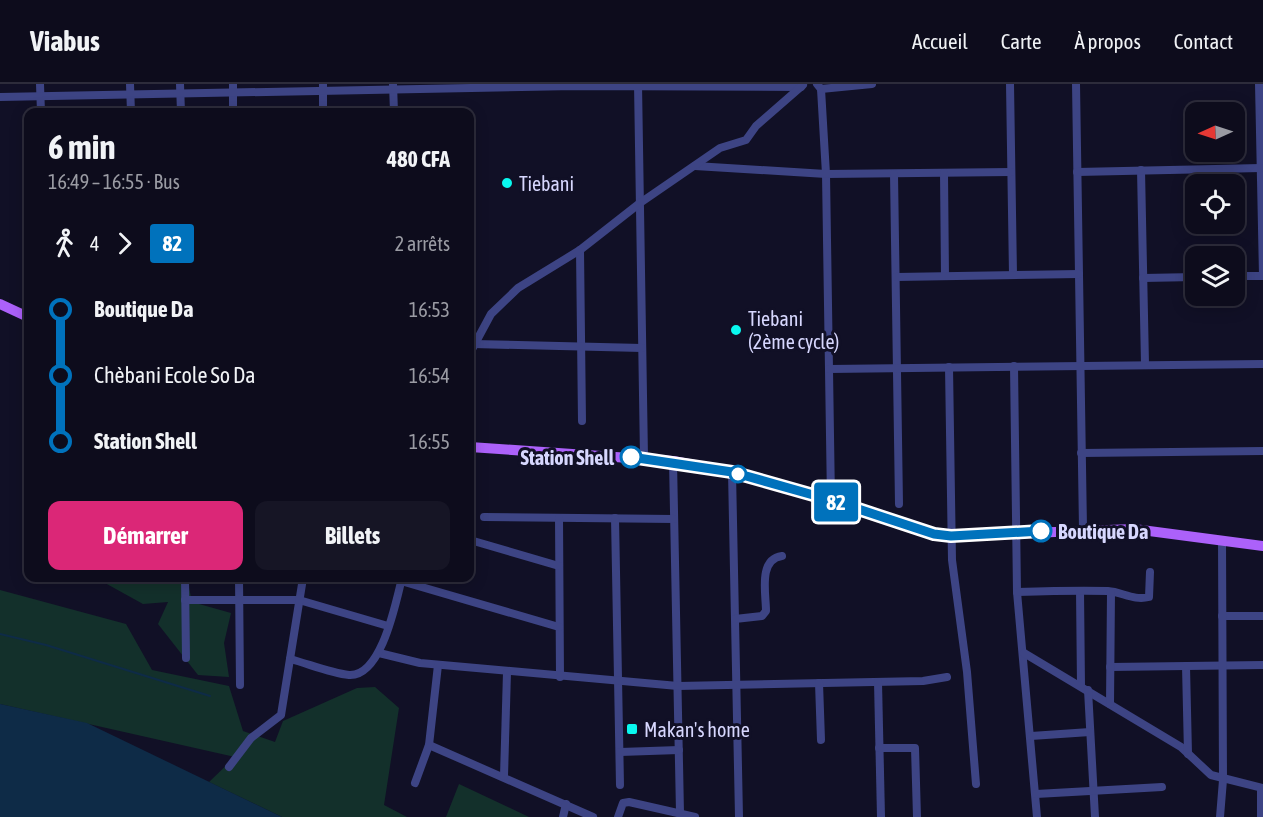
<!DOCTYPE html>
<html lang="fr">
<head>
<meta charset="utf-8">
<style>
	body { margin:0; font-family:"Asap Condensed",sans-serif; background:#161525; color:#f1f3f6; height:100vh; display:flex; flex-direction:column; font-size:22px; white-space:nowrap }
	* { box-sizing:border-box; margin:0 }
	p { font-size:20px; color:#9a9ba3 }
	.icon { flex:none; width:33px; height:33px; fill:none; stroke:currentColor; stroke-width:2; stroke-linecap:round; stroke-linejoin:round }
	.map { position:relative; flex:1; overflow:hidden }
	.details { position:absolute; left:24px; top:24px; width:450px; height:474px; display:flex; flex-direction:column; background:#0d0c1c; border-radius:12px; box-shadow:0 3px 15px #0003,0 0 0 2px #2d2c3b }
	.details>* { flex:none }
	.badge { padding:0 12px; border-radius:4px; font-size:21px; line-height:39px }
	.needle { width:39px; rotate:267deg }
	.tools { position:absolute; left:1185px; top:18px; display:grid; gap:12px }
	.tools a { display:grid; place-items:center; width:60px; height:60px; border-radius:12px; background:#0d0c1c; box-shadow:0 3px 15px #0003,0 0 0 2px #2d2c3b; font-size:30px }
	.map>.badge { position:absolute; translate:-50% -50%; box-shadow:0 0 0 3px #fff }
	.legs { display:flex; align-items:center; gap:9px; height:66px; padding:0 24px; font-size:20px }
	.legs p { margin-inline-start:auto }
	.head { display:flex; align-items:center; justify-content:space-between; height:102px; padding:0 24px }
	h1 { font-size:33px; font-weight:700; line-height:45px }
	.cta { display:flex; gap:12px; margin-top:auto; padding:12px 24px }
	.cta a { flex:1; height:69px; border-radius:12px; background:#db2777; color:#fff; font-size:24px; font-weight:700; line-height:69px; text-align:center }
	.cta a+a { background:#161525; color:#f1f3f6 }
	ul { padding:0 24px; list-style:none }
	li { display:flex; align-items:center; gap:21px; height:66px; font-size:22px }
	li i { display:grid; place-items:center; width:9px; height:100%; margin:0 8px; background:currentColor }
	li i::after { content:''; width:15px; height:15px; margin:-8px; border:4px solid; border-radius:50%; background:#0d0c1c }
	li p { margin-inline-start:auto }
	li:first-child i { background:linear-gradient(#0000 50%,currentColor 0) }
	li:last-child i { background:linear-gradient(currentColor 50%,#0000 0) }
	header { display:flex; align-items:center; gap:36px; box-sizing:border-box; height:84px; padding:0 30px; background:#0d0c1c; border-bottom:2px solid #2d2c3b }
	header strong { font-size:28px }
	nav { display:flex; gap:33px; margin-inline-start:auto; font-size:21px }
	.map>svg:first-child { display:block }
</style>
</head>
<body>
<header>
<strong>Viabus</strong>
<nav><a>Accueil</a><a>Carte</a><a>À propos</a><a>Contact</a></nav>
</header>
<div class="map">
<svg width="1263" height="733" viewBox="0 0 1263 733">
	<rect width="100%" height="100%" fill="#111026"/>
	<!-- green -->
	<g fill="#13302b">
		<path d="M 96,494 L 187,494 L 192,518 L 231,529 L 224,559 L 229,593 L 198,591 L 158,540 L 168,518 L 143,520 Z"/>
		<path d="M 0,506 L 126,540 L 152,586 L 229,602 L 243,647 L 275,658 L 283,637 L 357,604 L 375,603 L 399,624 L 384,721 L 407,733 L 282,733 L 209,698 L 235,673 L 0,620 Z"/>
		<path d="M 459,700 L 529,733 L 446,733 Z"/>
	</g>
	<!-- water -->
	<path fill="#0e2b47" d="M 0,620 L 87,639 L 282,733 L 0,733 Z"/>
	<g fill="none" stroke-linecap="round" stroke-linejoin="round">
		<!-- stream -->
		<path stroke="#0e2b47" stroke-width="2" d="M 0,550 L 46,561 L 210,612"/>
		<!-- minor -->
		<g stroke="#3d4484" stroke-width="8">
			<path d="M 40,0 L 41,28"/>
			<path d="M 130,0 L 131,28"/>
			<path d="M 180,0 L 181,28"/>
			<path d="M 233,0 L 233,28"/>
			<path d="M 323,0 L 323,28"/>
			<path d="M 393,0 L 394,28"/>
			<path d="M 638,0 L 644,373"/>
			<path d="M 817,0 L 821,5 L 826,90 L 831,416"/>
			<path d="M 1010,0 L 1013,191"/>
			<path d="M 1076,0 L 1083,445"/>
			<path d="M 1259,0 L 1263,192"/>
			<path d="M 821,5 L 872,0"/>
			<path d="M 0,13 L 575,2 L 801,3"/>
			<path d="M 695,82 L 826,90 L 1011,88"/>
			<path d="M 1141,86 L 1145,280"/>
			<path d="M 1077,88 L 1261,84"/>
			<path d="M 944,89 L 945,192"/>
			<path d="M 894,90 L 899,420"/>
			<path d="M 580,166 L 582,337"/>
			<path d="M 1234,192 L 1263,192"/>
			<path d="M 896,193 L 1079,190"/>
			<path d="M 1143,194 L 1196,193"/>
			<path d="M 473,260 L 642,264"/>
			<path d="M 470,269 L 491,230 L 518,204 L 580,166 L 640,119 L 720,64 L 746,56 L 756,42 L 803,1"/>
			<path d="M 1014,282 L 1017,508 L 1037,733"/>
			<path d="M 949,283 L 952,476 L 967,588 L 976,700"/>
			<path d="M 829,285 L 1263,280"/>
			<path d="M 1081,369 L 1263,367"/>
			<path d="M 673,377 L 680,729"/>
			<path d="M 732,388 L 739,733"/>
			<path d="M 484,433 L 674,435"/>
			<path d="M 559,434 L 560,593"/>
			<path d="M 615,434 L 620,701"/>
			<path d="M 470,456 L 559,482"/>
			<path d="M 185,494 L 186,574"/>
			<path d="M 239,494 L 240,601"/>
			<path d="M 401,497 L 559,543"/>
			<path d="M 1080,507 L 1081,602"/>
			<path d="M 1017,508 C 1047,507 1078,506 1108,507 C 1122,508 1134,517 1149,513 L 1150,488"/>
			<path d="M 185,516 L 299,516 L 388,542"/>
			<path d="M 1222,532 L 1263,532"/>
			<path d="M 735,535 L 762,532 L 766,527 C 766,510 758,475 782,472"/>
			<path d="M 379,569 L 420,579 L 678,602 L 923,597 L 947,593"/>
			<path d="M 1024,569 L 1181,663 L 1211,691 L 1263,704"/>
			<path d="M 290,575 C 309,580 330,589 349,591 C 382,593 396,517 402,494"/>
			<path d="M 1186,582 L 1188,670"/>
			<path d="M 1110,583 L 1263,581"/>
			<path d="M 878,598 L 881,733"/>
			<path d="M 819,599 L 821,656"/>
			<path d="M 1088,606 L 1095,733"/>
			<path d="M 1110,620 L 1111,508"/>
			<path d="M 1031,652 L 1090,648"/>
			<path d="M 429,661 L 593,733"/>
			<path d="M 879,664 L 915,664 L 917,733"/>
			<path d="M 620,668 L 679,666"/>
			<path d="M 229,683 L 251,654 L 281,631 L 303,494"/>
			<path d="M 504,692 L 507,588"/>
			<path d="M 415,699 L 429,661 L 438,581"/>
			<path d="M 1261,704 L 1261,733"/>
			<path d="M 1036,710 L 1162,703"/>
			<path d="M 563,733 L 566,720"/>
			<path d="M 618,733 L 623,719 L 629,718 L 695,733"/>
			<path d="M 1220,733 L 1223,696 L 1222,456"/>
		</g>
		<!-- major -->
		<g stroke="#ac61fa" stroke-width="10">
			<path d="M 0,220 L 28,233"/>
			<path d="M 470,363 L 673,377 L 732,388 L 831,416 L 918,446 L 951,452 L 1134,445 L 1263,462"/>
		</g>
	</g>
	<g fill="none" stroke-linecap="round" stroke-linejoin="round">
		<!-- line-1 casing -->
		<g stroke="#fff" stroke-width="14">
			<path id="line-1" d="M 631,373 L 732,388 L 831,416 L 934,450 L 951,452 L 1041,447"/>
		</g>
		<!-- line-1 -->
		<use href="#line-1" stroke="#0072bc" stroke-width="9"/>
	</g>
	<!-- markers -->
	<g fill="#09f8ef" stroke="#111026" stroke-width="2">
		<circle cx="507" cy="99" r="6"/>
		<circle cx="736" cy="246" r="6"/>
		<rect x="626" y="639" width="12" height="12" rx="3"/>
	</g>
	<g fill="#fff" stroke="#0072bc" stroke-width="3">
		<circle cx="631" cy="373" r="10"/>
		<circle cx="738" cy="390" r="8"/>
		<circle cx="1041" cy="447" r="10"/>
	</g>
	<g text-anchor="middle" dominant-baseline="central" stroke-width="6" stroke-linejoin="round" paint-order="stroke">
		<!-- poi labels -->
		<g font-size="20" fill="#d7d7fe" stroke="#111026" text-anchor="start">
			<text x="519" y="99">Tiebani</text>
			<text x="748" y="234">Tiebani<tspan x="748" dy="23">(2ème cycle)</tspan></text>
			<text x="644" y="645">Makan's home</text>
		</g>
		<!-- stop labels -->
		<g font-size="20" font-weight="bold" fill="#d7d7fe" stroke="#111026" text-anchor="end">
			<text x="614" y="373">Station Shell</text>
			<text x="1058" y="447" text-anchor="start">Boutique Da</text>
		</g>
	</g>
</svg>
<div class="tools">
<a><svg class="needle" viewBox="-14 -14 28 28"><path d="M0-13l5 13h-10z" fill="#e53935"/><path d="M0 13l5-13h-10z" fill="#9a9ba3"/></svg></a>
<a><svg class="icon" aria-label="locate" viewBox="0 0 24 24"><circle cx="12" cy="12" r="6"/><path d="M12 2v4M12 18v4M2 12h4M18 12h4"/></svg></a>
<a><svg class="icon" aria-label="layers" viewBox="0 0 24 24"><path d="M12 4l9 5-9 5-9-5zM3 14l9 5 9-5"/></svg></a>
</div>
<b class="badge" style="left:836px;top:418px;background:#0072bc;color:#fff">82</b>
<section class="details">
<div class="head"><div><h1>6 min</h1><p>16:49 – 16:55 · Bus</p></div><b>480 CFA</b></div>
<div class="legs"><svg class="icon" aria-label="walk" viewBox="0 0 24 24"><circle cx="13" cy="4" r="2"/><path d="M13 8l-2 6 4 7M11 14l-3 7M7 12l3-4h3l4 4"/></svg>4<svg class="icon" aria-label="forward" viewBox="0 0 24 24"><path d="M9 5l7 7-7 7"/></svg><b class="badge" style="background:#0072bc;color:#fff">82</b><p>2 arrêts</p></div>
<ul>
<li><i style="color:#0072bc"></i><b>Boutique Da</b><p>16:53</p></li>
<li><i style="color:#0072bc"></i><span>Chèbani Ecole So Da</span><p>16:54</p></li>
<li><i style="color:#0072bc"></i><b>Station Shell</b><p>16:55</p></li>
</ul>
<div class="cta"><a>Démarrer</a><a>Billets</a></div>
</section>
</div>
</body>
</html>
